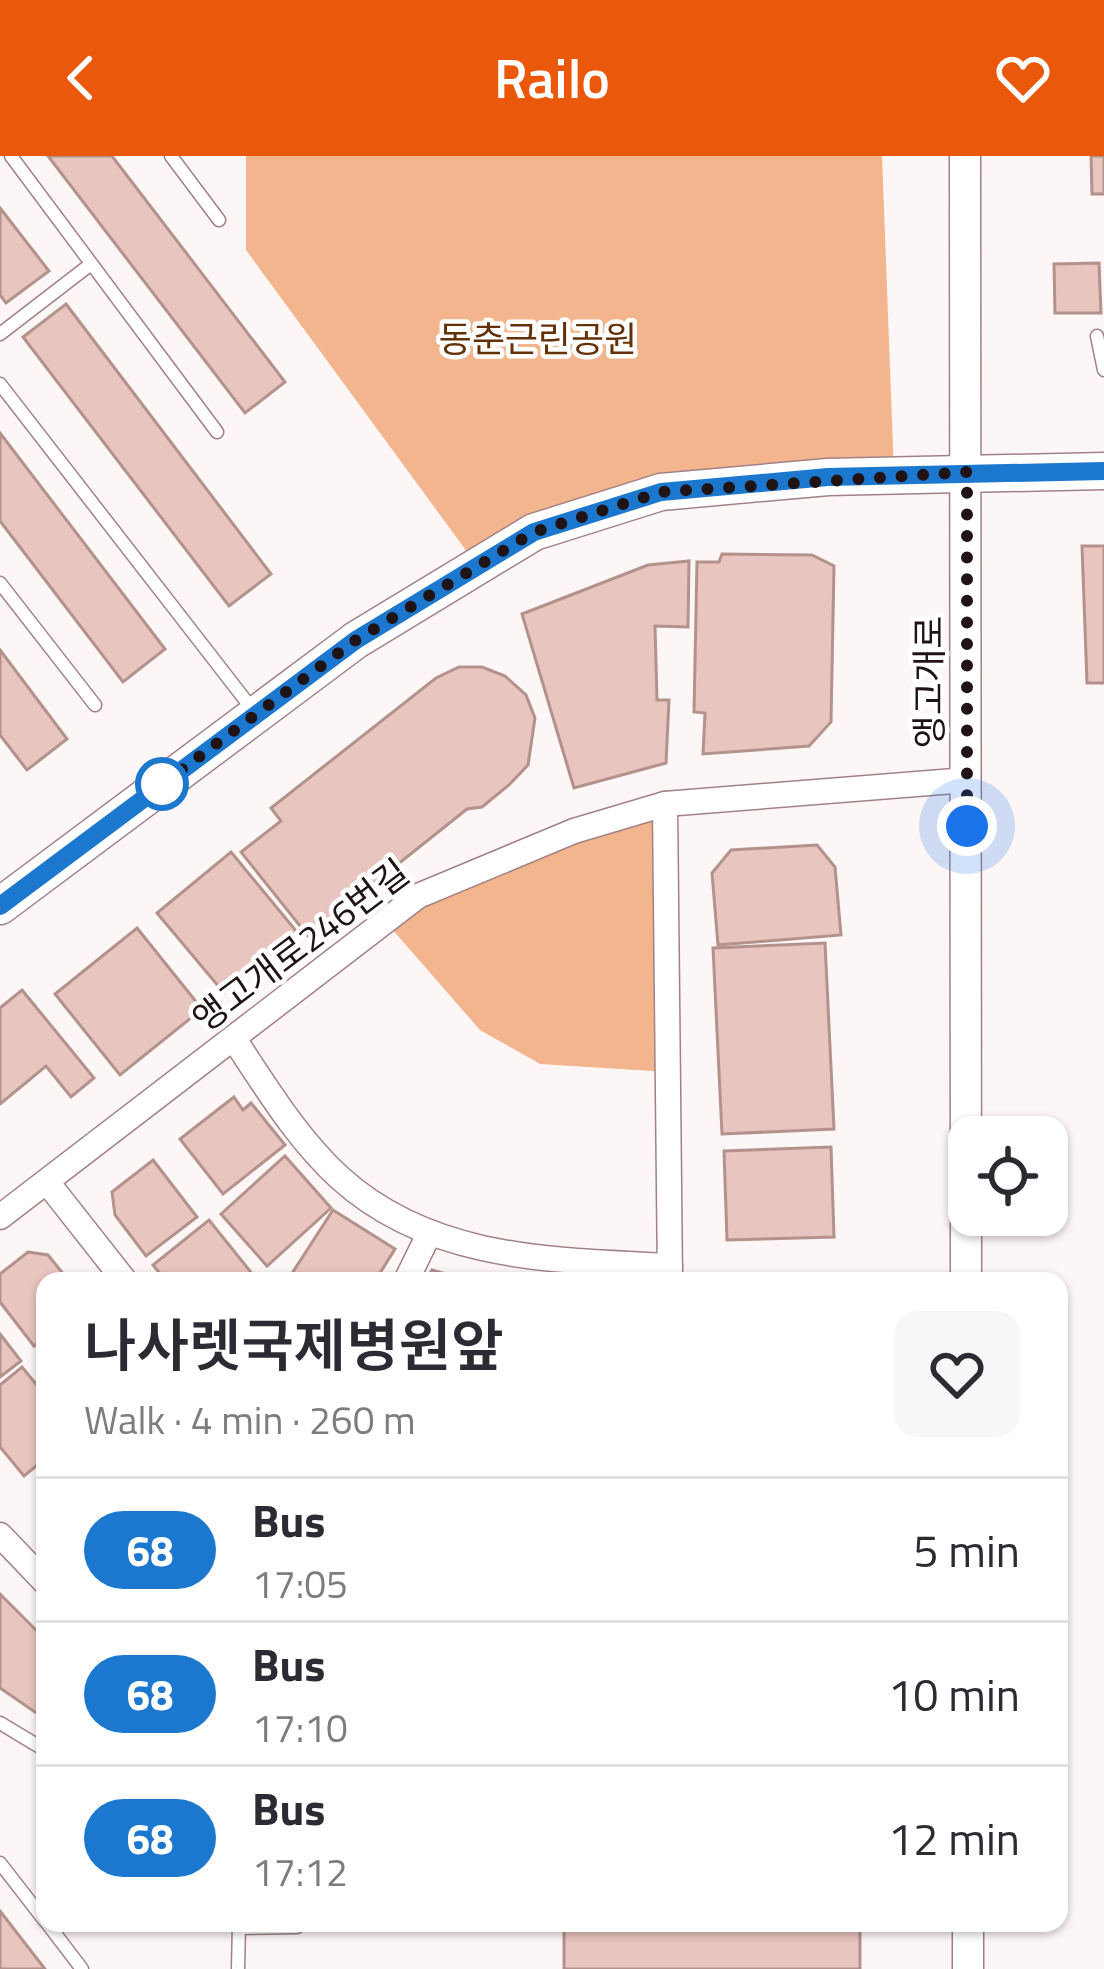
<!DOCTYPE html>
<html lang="en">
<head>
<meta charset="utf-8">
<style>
	body { margin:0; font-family:"Titillium Web","Noto Sans KR",sans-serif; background:#f7f7f7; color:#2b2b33; height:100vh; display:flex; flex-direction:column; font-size:45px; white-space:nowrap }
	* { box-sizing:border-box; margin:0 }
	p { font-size:39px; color:#7c7c81 }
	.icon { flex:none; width:66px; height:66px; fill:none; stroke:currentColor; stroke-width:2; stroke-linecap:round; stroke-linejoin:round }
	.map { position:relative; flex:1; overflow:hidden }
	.sheet { position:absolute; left:36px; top:1116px; width:1032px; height:660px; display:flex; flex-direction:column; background:#fff; border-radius:24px; box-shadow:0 3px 9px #0004 }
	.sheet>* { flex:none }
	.badge { padding:0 24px; border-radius:39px; font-size:42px; line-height:78px }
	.controls { position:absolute; left:948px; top:960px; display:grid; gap:24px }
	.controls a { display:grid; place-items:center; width:120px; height:120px; border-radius:24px; background:#fff; box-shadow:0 3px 9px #0004; font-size:60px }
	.you { position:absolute; width:60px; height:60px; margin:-30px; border:9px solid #fff; border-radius:50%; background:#1a73e8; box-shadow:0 0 0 18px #1a73e833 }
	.map>.badge { position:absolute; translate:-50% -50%; box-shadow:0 0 0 6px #fff }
	.round { display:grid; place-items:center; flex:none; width:126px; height:126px; border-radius:24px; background:#f7f7f7 }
	.summary { display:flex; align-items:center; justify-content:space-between; height:204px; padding:0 48px }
	h1 { font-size:57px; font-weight:600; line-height:90px }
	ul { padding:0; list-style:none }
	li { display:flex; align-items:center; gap:36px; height:144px; padding:0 48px; border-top:3px solid #e1e1e2 }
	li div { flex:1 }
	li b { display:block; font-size:45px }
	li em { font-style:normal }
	li .badge { min-width:132px; font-weight:700; text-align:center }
	header { display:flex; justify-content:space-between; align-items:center; height:156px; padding:0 48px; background:#ea580c; color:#fff; font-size:54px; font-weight:600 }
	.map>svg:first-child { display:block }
</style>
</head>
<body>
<header><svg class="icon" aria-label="back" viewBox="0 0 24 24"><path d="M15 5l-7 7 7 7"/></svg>Railo<svg class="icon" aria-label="heart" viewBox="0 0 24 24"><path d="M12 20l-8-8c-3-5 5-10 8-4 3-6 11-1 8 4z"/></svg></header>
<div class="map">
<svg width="1104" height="1813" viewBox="0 0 1104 1813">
	<rect width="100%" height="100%" fill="#fdf6f7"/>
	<!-- green -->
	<g fill="#f3b58d">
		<path d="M 246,0 L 882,0 L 894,318 L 661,336 L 476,408 L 246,94 Z"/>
		<path d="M 665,648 L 668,916 L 540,908 L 480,874 L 385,765 Z"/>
	</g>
	<!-- building -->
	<g fill="#e8c5be" stroke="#b3928c" stroke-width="3">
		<path d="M 48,0 L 112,0 L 285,226 L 245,257 Z"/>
		<path d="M 1091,0 L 1104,0 L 1104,38 L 1092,38 Z"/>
		<path d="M 0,52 L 49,115 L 6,147 L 0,139 Z"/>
		<path d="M 1099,107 L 1101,157 L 1055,157 L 1054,108 Z"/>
		<path d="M 66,148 L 271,418 L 229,450 L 23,181 Z"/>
		<path d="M 0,277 L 165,493 L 123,526 L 0,365 Z"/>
		<path d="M 1082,390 L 1104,390 L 1104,527 L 1087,527 Z"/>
		<path d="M 722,398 L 812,399 L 834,410 L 831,566 L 809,590 L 703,598 L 705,557 L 694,556 L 697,406 L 719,406 Z"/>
		<path d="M 689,405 L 688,471 L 655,470 L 657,544 L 669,544 L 666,607 L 574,632 L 522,458 L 648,409 Z"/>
		<path d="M 0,494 L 67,583 L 27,614 L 0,579 Z"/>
		<path d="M 459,511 L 482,511 L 505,520 L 526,539 L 535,562 L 528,609 L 509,629 L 482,651 L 467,653 L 308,780 L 241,696 L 281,665 L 271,652 L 436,522 Z"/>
		<path d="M 817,689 L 835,711 L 841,779 L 718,789 L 712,717 L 731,694 Z"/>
		<path d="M 231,696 L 297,776 L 224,837 L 157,757 Z"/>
		<path d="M 137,772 L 202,853 L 120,919 L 55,838 Z"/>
		<path d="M 825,787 L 834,973 L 722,978 L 713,792 Z"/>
		<path d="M 22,834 L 94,922 L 71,941 L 46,910 L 0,948 L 0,852 Z"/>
		<path d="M 234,941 L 243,954 L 251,947 L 285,989 L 223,1038 L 180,983 Z"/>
		<path d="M 831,991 L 834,1081 L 727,1084 L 724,995 Z"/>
		<path d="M 285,1000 L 331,1052 L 267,1110 L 221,1058 Z"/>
		<path d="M 153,1004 L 197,1061 L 146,1100 L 115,1059 L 112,1036 Z"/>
		<path d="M 333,1054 L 395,1093 L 375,1125 L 287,1125 Z"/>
		<path d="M 209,1064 L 258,1125 L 166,1125 L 153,1109 Z"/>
		<path d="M 28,1096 L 48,1099 L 69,1125 L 45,1125 L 45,1181 L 34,1190 L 0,1146 L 0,1118 Z"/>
		<path d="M 432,1114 L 471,1125 L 425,1125 Z"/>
		<path d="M 0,1178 L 21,1205 L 0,1221 Z"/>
		<path d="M 22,1211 L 45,1239 L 45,1303 L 24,1320 L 0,1291 L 0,1229 Z"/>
		<path d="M 0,1438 L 45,1483 L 45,1563 L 0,1532 Z"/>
		<path d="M 0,1755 L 45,1813 L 0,1813 Z"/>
		<rect x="564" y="1767" width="296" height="46"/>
	</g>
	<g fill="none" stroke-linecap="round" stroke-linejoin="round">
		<!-- service casing -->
		<g stroke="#a28186" stroke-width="15">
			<g id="service">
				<path d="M 11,0 L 217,276"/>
				<path d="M 171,0 L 219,64"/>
				<path d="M 0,178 L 91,108"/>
				<path d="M 1097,180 L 1104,214"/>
				<path d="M 0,228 L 253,554"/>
				<path d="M 0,427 L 95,549"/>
				<path d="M 0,1567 L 45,1594"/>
				<path d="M 0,1707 L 45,1765"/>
				<path d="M 47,1767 L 82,1813"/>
				<path d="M 239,1772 L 297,1771"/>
				<path d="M 238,1813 L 239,1768"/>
			</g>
		</g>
		<!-- minor casing -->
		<g stroke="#a28186" stroke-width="27">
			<g id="minor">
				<path d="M 665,648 L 670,1125"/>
				<path d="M 234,883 C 266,931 297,983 340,1022 C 432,1105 554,1104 670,1110"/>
				<path d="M 47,1026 L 125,1125"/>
				<path d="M 0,1061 L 418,740 L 574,675 L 665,648 L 967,624"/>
				<path d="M 406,1125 L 429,1078"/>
				<path d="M 0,1379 L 45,1426"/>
			</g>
		</g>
		<!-- tertiary casing -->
		<g stroke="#a28186" stroke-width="33">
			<g id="tertiary">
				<path d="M 965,0 L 966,1125"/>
				<path d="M 968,1767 L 968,1813"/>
			</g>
		</g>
		<!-- secondary casing -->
		<g stroke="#a28186" stroke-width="39">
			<path id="secondary" d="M 0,750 L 356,484 L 534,376 L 661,336 L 828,321 L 1104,315"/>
		</g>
		<!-- service -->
		<use href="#service" stroke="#fff" stroke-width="12"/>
		<!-- minor -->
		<use href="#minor" stroke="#fff" stroke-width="24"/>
		<!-- tertiary -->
		<use href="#tertiary" stroke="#fff" stroke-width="30"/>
		<!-- secondary -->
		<use href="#secondary" stroke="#fff" stroke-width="36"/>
	</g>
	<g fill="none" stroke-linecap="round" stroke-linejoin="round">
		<!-- line casing -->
		<g stroke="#fff" stroke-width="27">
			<path id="line" d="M 0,750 L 356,484 L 534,376 L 661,336 L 828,321 L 1104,315"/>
		</g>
		<!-- line -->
		<use href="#line" stroke="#1c78cf" stroke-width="18"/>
		<!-- walk -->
		<path stroke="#1f1315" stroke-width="12" stroke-dasharray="0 21.6" d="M 162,628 L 146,640 L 356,484 L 534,376 L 661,336 L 967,316 L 967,670"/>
	</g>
	<!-- markers -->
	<circle fill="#fff" stroke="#1c78cf" stroke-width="6" cx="162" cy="628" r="24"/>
	<g text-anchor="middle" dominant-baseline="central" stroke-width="9" stroke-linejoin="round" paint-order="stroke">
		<!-- park labels -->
		<g font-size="36" fill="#643106" stroke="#fff">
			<text x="538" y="182">동춘근린공원</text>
		</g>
		<!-- street labels -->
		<g font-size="36" fill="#1f1315" stroke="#fff">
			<text transform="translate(928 526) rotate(-90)">앵고개로</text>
			<text transform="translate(300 789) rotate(-37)">앵고개로246번길</text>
		</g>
	</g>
</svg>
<div class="controls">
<a><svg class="icon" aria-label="locate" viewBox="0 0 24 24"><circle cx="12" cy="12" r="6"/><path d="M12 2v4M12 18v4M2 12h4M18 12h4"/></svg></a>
</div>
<div class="you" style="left:967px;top:670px"></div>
<section class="sheet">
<div class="summary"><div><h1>나사렛국제병원앞</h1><p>Walk · 4 min · 260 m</p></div><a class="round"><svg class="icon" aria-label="heart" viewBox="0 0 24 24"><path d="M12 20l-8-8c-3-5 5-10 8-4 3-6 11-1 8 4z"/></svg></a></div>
<ul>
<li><span class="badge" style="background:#1c78cf;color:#fff">68</span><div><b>Bus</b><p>17:05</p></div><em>5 min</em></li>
<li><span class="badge" style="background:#1c78cf;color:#fff">68</span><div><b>Bus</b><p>17:10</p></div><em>10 min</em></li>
<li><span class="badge" style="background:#1c78cf;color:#fff">68</span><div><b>Bus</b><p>17:12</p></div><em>12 min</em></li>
</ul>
</section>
</div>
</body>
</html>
